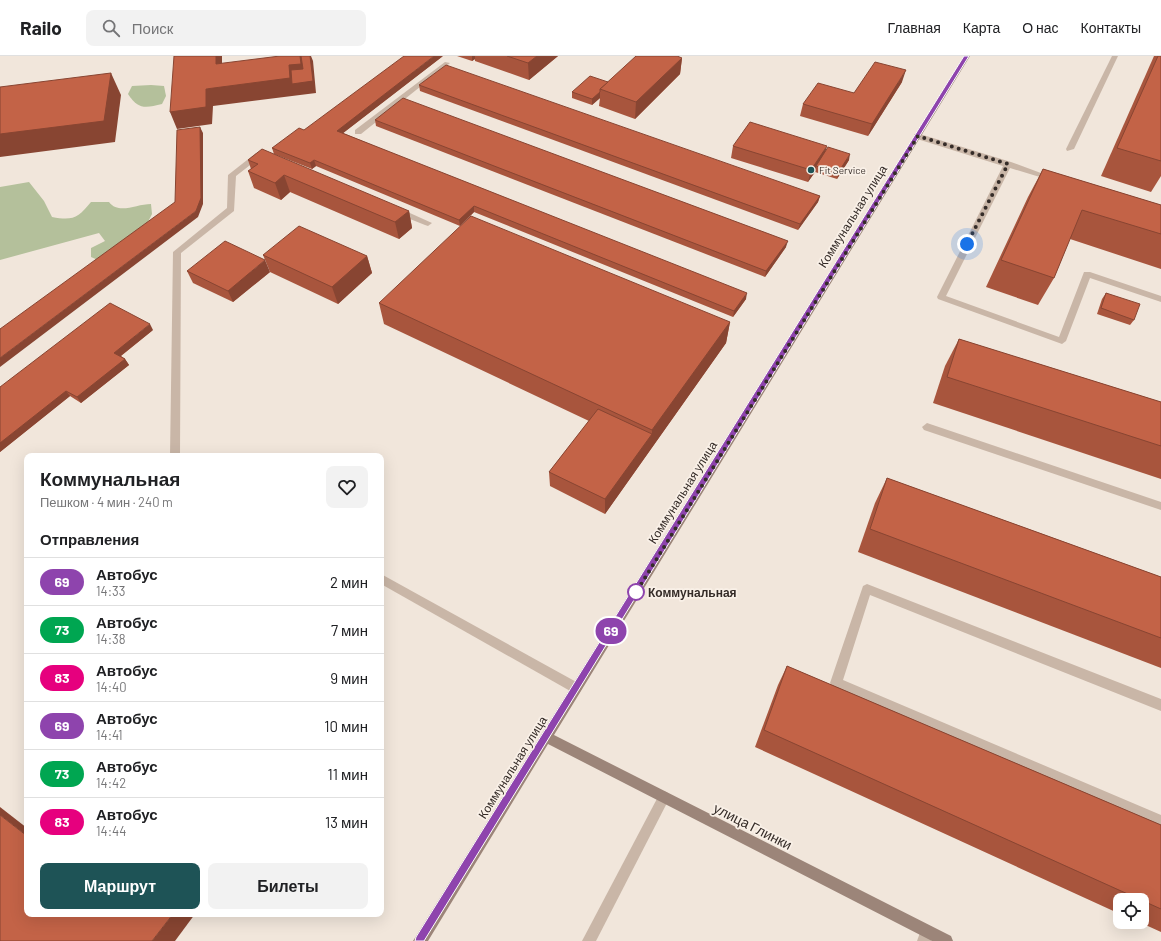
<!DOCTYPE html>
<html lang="ru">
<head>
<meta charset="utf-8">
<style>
	body { margin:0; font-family:Barlow,sans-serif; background:#f2f2f2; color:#202124; height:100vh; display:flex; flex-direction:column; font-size:15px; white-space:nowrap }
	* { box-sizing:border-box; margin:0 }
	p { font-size:13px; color:#757577 }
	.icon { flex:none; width:22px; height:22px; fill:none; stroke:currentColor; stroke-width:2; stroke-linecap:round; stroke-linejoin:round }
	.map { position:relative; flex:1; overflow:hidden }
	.drawer { position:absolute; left:24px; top:397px; width:360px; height:464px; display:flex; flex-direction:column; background:#fff; border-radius:8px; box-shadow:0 4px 16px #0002 }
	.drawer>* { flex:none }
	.badge { padding:0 8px; border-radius:13px; font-size:14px; line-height:26px }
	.tools { position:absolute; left:1113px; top:837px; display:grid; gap:8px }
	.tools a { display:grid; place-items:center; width:36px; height:36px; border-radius:8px; background:#fff; box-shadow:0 4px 16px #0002; font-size:20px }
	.you { position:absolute; width:20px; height:20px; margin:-10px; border:3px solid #fff; border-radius:50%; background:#1a73e8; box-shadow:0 0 0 6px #1a73e833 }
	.map>.badge { position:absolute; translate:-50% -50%; box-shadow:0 0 0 2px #fff }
	h2 { padding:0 16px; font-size:15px; line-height:36px }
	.round { display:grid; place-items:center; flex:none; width:42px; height:42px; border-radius:8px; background:#f2f2f2 }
	.headline { display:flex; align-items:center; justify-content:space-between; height:68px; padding:0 16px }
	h1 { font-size:19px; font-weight:700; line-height:30px }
	.button { display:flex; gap:8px; margin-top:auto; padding:8px 16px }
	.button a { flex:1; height:46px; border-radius:8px; background:#1e5356; color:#fff; font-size:16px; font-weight:700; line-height:46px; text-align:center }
	.button a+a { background:#f2f2f2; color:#202124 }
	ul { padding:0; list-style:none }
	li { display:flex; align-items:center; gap:12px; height:48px; padding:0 16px; border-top:1px solid #e0e0e0 }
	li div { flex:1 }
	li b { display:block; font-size:15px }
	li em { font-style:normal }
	li .badge { min-width:44px; font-weight:700; text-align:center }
	header { display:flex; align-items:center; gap:24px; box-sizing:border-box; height:56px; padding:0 20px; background:#fff; border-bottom:1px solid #e0e0e0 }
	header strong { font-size:19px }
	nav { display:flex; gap:22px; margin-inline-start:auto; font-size:14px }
	.search { width:280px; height:36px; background:#f2f2f2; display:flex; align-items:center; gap:10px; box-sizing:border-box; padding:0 14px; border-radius:8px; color:#757577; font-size:15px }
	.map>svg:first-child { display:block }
</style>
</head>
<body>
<header>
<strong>Railo</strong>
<div class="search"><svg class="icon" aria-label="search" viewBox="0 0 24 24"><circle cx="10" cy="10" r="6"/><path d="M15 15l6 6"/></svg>Поиск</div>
<nav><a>Главная</a><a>Карта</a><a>О нас</a><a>Контакты</a></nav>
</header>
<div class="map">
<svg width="1161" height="885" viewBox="0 0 1161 885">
	<rect width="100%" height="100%" fill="#f1e6db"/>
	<!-- green -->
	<g fill="#b4c09b">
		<path d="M 151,29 L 164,30 L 166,40 L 162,48 C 146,52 138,54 128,38 L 132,30 Z"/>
		<path d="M 29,126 L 44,145 L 52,161 C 73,165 78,162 91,146 L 109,146 C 119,159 136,148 151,148 L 152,158 L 148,166 L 100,205 L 91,201 L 91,192 L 105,185 L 99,177 L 0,204 L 0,131 Z"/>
	</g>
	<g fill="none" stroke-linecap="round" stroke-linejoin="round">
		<!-- lane -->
		<g fill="#c9b6a7" fill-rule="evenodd">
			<path d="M 1112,0 L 1118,0 L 1074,93 L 1067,95 L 1066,93 Z"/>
			<path d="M 445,6 L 450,7 L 361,78 L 355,78 L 355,74 Z"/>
			<path d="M 914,78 L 920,78 L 1011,106 L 1057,123 L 1053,125 L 1010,112 L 946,240 L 1059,281 L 1084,216 L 1090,216 L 1161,240 L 1161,246 L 1090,222 L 1066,285 L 1062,288 L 938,243 L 937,241 L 1003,110 L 914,82 Z"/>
			<path d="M 256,97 L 263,99 L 236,120 L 234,155 L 181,197 L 180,400 L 170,400 L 173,196 L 227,152 L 228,119 Z"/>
			<path d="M 395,153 L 401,153 L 432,167 L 428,170 L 425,169 L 395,157 Z"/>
			<path d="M 927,367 L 1161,446 L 1161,454 L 924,374 L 922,371 Z"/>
			<path d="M 381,518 L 580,628 L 582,632 L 580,636 L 576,637 L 572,636 L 381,528 Z"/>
			<path d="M 867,528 L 1161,643 L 1161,655 L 870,539 L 843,624 L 1161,759 L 1161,771 L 832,631 L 830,627 L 862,533 L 863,530 Z"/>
			<path d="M 664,735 L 668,737 L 670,741 L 668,745 L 596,885 L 582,885 L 660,737 Z"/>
			<path d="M 927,869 L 932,871 L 934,876 L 931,885 L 917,885 L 922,871 Z"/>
		</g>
		<!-- secondary -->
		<path fill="#9c8579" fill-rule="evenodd" d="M 964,0 L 970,0 L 554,679 L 951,880 L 953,885 L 932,885 L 548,688 L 428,885 L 413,885 Z"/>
	</g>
	<!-- wall -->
	<g fill="#a8553d">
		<path d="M 443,0 L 343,77 L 746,243 L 733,261 L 474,156 L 460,170 L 316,110 L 312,113 L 274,98 L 272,92 Z"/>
		<path d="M 457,0 L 558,0 L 529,24 L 475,5 L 475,3 L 472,5 Z"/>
		<path d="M 1154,0 L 1161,0 L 1161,120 L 1151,136 L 1101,120 Z"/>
		<path d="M 682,2 L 680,18 L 635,63 L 599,50 L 600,42 L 592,49 L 572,42 L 572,36 L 608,26 Z"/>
		<path d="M 902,26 L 868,80 L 800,60 L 803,48 Z"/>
		<path d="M 419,29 L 820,140 L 818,146 L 798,174 L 420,35 Z"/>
		<path d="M 375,64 L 786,191 L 765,221 L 376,70 Z"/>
		<path d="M 733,90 L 826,95 L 849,104 L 837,123 L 815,116 L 808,126 L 731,102 Z"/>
		<path d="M 248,104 L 409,155 L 412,172 L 399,183 L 290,136 L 281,144 L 254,132 L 248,115 L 251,113 Z"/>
		<path d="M 1043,113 L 1161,149 L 1161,213 L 1070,183 L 1054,222 L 1038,249 L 986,231 L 1028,141 Z"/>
		<path d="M 263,199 L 367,200 L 372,217 L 338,248 L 270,216 Z"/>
		<path d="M 187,215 L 270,216 L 233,246 L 193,227 Z"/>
		<path d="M 1106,237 L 1134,264 L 1130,269 L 1097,258 L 1102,243 Z"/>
		<path d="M 379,247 L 730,266 L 726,287 L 605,458 L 550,430 L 549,416 L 589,365 L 384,268 Z"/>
		<path d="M 153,274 L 121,300 L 125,303 L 129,309 L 81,347 L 70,340 L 0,396 L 0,331 Z"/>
		<path d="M 959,283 L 1161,346 L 1161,423 L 933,347 L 945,310 Z"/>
		<path d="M 887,422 L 1161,521 L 1161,612 L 858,496 L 875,447 Z"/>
		<path d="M 787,610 L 1161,769 L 1161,876 L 1139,866 L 1142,866 L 1142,844 L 1120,844 L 1120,858 L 755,691 L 778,629 Z"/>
	</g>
	<!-- shaded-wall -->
	<g fill="#884532">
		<path d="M 216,0 L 222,0 L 222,25 L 216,8 Z"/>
		<path d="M 300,0 L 311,0 L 313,5 L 316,37 L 213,50 L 212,68 L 177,73 L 170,56 L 206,33 L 284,5 Z"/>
		<path d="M 434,0 L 443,0 L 338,81 L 337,75 Z"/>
		<path d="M 472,0 L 475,0 L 475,3 L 472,5 Z"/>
		<path d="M 537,0 L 558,0 L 529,24 L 528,7 Z"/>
		<path d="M 682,2 L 680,18 L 635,63 L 636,46 Z"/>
		<path d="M 906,14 L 902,26 L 868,80 L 872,68 Z"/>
		<path d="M 111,17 L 121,39 L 115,86 L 0,101 L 0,78 Z"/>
		<path d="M 600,36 L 600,42 L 592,49 L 592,43 Z"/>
		<path d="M 200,71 L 203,77 L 203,148 L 198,161 L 0,311 L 0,302 L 196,155 Z"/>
		<path d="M 827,90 L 824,101 L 816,110 L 815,116 L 808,126 L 811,114 Z"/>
		<path d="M 850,98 L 849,104 L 837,123 L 838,117 Z"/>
		<path d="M 314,104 L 316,110 L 312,113 L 310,107 Z"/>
		<path d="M 284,119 L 290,136 L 281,144 L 275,127 Z"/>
		<path d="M 820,140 L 818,146 L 798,174 L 800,168 Z"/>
		<path d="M 474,150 L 474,156 L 460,170 L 459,164 Z"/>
		<path d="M 409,155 L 412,172 L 399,183 L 395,166 Z"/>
		<path d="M 788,185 L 786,191 L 765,221 L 766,215 Z"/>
		<path d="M 367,200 L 372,217 L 338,248 L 332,231 Z"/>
		<path d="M 265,204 L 270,216 L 233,246 L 228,235 Z"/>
		<path d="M 747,237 L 746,243 L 733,261 L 734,255 Z"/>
		<path d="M 730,266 L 726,287 L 605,458 L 605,443 L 652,378 L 652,374 Z"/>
		<path d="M 150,268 L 153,274 L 118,302 L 114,297 Z"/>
		<path d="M 125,303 L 129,309 L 81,347 L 77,341 Z"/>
		<path d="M 66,335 L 70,340 L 0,396 L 0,387 Z"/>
		<path d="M 0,751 L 27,772 L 27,780 L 0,759 Z"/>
		<path d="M 173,858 L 195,858 L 175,885 L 152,885 Z"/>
	</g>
	<!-- building -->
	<g fill="#c36347" stroke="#884532">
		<path d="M 174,0 L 216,0 L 216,8 L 280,0 L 300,0 L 301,8 L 289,9 L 290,22 L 206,33 L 206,51 L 170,56 Z"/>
		<path d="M 301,0 L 310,0 L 313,25 L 292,28 L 291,14 L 303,13 Z"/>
		<path d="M 404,0 L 434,0 L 337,75 L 747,237 L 734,255 L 474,150 L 459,164 L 314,104 L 310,107 L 272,92 L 299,72 L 304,74 Z"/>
		<path d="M 507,0 L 537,0 L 528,7 Z"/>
		<path d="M 636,0 L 677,0 L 682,2 L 636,46 L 600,33 Z"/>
		<path d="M 1158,0 L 1161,0 L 1161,105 L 1117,92 Z"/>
		<path d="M 875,6 L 906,14 L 872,68 L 803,48 L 818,27 L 854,37 Z"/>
		<path d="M 446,9 L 820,140 L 800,168 L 419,29 Z"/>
		<path d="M 111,17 L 104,65 L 0,78 L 0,31 Z"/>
		<path d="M 590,20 L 608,26 L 600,33 L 600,36 L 592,43 L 572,36 Z"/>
		<path d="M 403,42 L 788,185 L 766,215 L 375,64 Z"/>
		<path d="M 750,66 L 827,90 L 811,114 L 733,90 Z"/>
		<path d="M 200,71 L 201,142 L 196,155 L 0,302 L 0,273 L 175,146 L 177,74 Z"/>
		<path d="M 828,91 L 850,98 L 838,117 L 816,110 Z"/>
		<path d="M 262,93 L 409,155 L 395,166 L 284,119 L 275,127 L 248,115 L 258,108 L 248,104 Z"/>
		<path d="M 1043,113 L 1161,149 L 1161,178 L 1082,154 L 1054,222 L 1001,204 Z"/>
		<path d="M 471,160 L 730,266 L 652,374 L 379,247 Z"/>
		<path d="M 299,170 L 367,200 L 332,231 L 263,199 Z"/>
		<path d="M 225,185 L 265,204 L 228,235 L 187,215 Z"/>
		<path d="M 1106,237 L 1140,248 L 1134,264 L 1101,252 Z"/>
		<path d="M 110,247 L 150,268 L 114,297 L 125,303 L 77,341 L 66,335 L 0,387 L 0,331 Z"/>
		<path d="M 959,283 L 1161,346 L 1161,390 L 947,321 Z"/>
		<path d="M 598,353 L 652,378 L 605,443 L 549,416 Z"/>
		<path d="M 887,422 L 1161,521 L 1161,582 L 870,473 Z"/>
		<path d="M 787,610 L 1161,769 L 1161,853 L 764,674 Z"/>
		<path d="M 0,759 L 27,780 L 27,858 L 173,858 L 152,885 L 0,885 Z"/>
	</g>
	<!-- line -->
	<path fill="#8e44ad" stroke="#fff" d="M 964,0 L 969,0 L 424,885 L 415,885 L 416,881 Z"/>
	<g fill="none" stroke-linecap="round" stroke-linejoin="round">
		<!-- walk -->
		<path stroke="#352c28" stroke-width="4" stroke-dasharray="0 7.2" d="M 636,536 L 635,538 L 918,80 L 1008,108 L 967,188"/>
	</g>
	<!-- markers -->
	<circle fill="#1e5356" stroke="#f9f0e7" stroke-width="1.5" cx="811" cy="114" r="4"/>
	<circle fill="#fff" stroke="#8e44ad" stroke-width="2" cx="636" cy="536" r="8"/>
	<g text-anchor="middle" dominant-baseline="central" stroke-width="3.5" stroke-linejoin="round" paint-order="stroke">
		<!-- far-poi labels -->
		<g font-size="10" fill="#352c28" stroke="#f9f0e7" text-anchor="start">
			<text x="819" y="114">Fit Service</text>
		</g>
		<!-- street labels -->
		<g font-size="12" fill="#352c28" stroke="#f9f0e7">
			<text transform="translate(852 160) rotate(-58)">Коммунальная улица</text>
			<text transform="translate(682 436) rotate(-58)">Коммунальная улица</text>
			<text transform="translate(512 711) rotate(-58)">Коммунальная улица</text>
		</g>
		<!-- stop labels -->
		<g font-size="12" font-weight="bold" fill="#352c28" stroke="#f9f0e7" text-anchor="start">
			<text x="648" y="536">Коммунальная</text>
		</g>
		<!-- near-street labels -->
		<g font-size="14" fill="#352c28" stroke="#f9f0e7">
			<text transform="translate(753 770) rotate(27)">улица Глинки</text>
		</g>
	</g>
</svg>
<div class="tools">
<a><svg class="icon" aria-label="locate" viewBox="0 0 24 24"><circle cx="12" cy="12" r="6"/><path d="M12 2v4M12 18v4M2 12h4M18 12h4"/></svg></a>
</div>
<div class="you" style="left:967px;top:188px"></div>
<b class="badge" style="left:611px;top:575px;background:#8e44ad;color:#fff">69</b>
<section class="drawer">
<div class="headline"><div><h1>Коммунальная</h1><p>Пешком · 4 мин · 240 m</p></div><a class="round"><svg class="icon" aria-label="heart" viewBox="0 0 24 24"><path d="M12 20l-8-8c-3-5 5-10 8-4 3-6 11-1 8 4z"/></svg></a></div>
<h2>Отправления</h2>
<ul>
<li><span class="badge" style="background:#8e44ad;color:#fff">69</span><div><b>Автобус</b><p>14:33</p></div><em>2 мин</em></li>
<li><span class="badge" style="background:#00a651;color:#fff">73</span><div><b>Автобус</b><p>14:38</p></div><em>7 мин</em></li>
<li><span class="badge" style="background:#e6007e;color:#fff">83</span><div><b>Автобус</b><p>14:40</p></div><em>9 мин</em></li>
<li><span class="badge" style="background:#8e44ad;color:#fff">69</span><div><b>Автобус</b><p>14:41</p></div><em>10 мин</em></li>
<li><span class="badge" style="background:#00a651;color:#fff">73</span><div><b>Автобус</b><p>14:42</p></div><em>11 мин</em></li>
<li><span class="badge" style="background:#e6007e;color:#fff">83</span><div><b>Автобус</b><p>14:44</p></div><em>13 мин</em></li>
</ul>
<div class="button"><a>Маршрут</a><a>Билеты</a></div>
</section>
</div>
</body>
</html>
